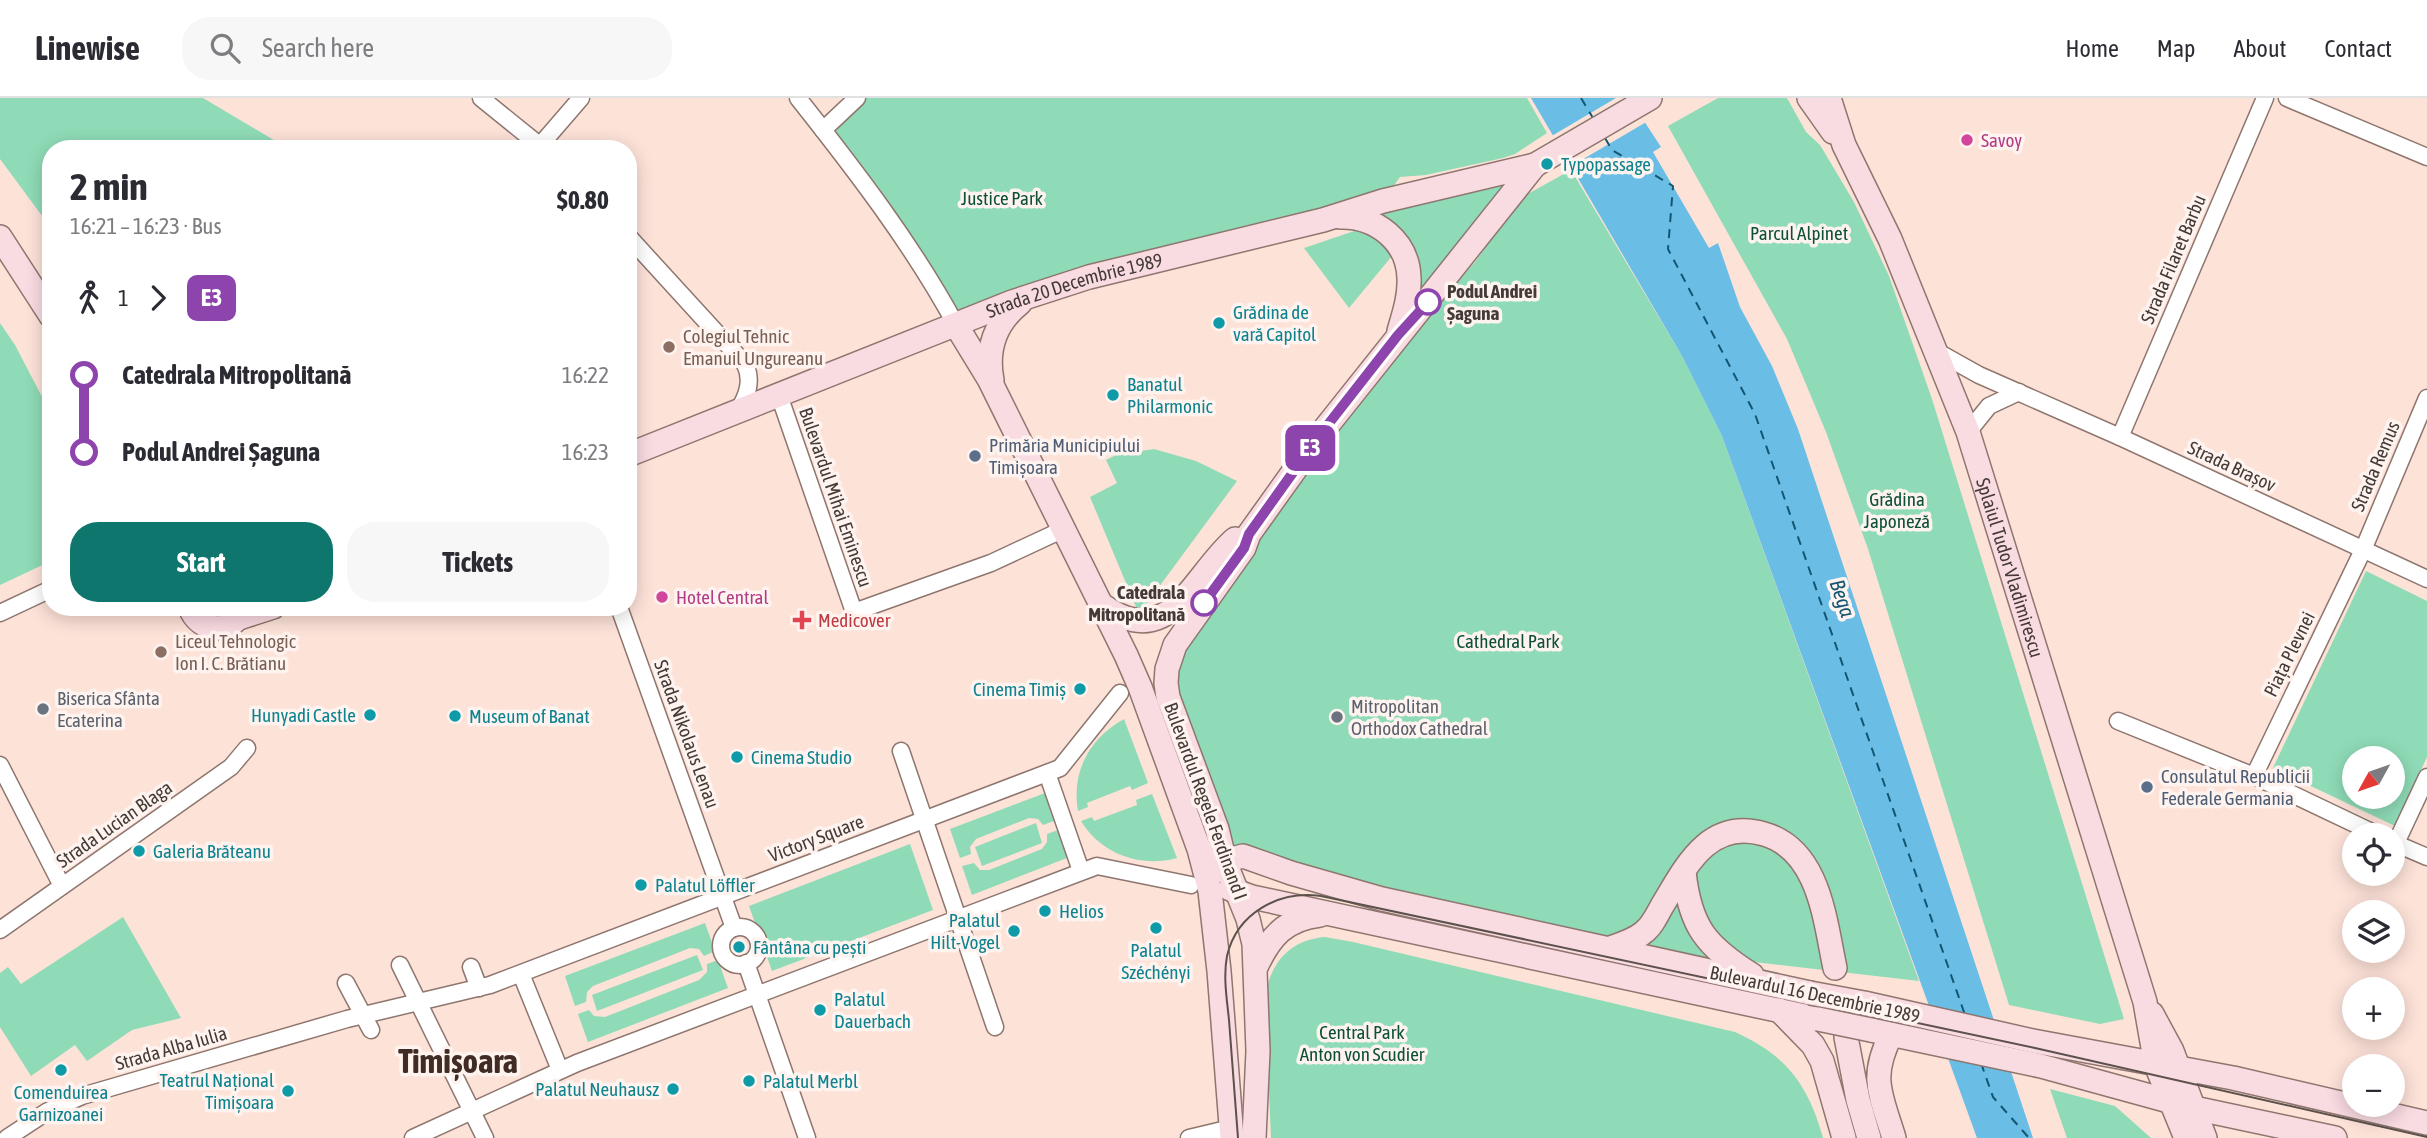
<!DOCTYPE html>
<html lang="en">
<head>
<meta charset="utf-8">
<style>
	body { margin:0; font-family:"Asap Condensed",sans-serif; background:#f7f7f7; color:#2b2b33; height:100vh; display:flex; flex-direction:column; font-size:26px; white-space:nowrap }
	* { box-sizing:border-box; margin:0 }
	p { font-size:23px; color:#7c7c81 }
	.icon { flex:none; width:38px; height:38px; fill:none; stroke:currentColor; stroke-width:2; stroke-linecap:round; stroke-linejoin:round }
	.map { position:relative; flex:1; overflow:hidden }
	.sheet { position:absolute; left:42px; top:42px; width:595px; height:476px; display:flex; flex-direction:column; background:#fff; border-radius:28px; box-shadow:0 4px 18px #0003 }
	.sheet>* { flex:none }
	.badge { padding:0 14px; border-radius:10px; font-size:24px; line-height:46px }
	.needle { width:46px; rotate:230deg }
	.tools { position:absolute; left:2342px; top:648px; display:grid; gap:14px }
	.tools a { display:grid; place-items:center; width:63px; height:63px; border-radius:50%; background:#fff; box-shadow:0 4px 18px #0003; font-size:35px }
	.map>.badge { position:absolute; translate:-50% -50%; box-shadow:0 0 0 4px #fff }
	.legs { display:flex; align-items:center; gap:10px; height:77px; padding:0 28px; font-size:23px }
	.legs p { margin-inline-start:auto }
	.summary { display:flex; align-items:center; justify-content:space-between; height:119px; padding:0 28px }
	h1 { font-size:38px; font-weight:700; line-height:52px }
	.action { display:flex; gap:14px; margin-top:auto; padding:14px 28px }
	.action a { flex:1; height:80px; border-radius:28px; background:#0f766e; color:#fff; font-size:28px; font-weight:700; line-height:80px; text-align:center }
	.action a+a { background:#f7f7f7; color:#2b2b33 }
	ul { padding:0 28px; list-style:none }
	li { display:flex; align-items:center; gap:24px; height:77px; font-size:26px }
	li i { display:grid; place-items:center; width:10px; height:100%; margin:0 9px; background:currentColor }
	li i::after { content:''; width:18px; height:18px; margin:-9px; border:5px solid; border-radius:50%; background:#fff }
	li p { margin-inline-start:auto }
	li:first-child i { background:linear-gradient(#0000 50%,currentColor 0) }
	li:last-child i { background:linear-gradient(currentColor 50%,#0000 0) }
	header { display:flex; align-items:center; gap:42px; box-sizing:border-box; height:98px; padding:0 35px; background:#fff; border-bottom:2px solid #e1e1e2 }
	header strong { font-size:33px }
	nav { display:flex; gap:38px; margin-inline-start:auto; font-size:24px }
	.search { width:490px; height:63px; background:#f7f7f7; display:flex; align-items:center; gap:18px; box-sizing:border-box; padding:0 24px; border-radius:28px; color:#7c7c81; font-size:26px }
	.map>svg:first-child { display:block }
</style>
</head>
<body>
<header>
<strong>Linewise</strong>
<div class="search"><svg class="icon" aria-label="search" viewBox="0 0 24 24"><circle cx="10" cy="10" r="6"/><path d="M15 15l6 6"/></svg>Search here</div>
<nav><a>Home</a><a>Map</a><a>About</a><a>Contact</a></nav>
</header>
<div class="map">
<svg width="2427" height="1040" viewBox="0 0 2427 1040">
	<rect width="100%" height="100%" fill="#fde2d8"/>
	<!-- green -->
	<g fill="#8fdbb7" fill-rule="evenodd">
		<path d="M 0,0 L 203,0 L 289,51 L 51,51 L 51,130 L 0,61 Z"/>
		<path d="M 857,0 L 1527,0 L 1547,35 L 1515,56 L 1503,60 L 1426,77 L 1400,79 L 1383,103 L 960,225 L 828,30 Z"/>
		<path d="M 1718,0 L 1787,0 L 1806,34 L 1820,47 L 1854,104 L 1889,178 L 1932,301 L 2124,921 L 2100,926 L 2009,907 L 1868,451 L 1826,334 L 1787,241 L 1668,28 Z"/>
		<path d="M 1571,72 L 1682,258 L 1722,338 L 1919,883 L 1711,859 L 1710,862 L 1461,812 L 1237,750 L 1226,741 L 1167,571 L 1185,507 L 1424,221 L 1475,164 L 1522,99 Z"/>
		<path d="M 1513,79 L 1416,199 C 1418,189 1421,177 1420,166 C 1418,145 1392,121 1374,112 Z"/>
		<path d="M 1366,129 L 1392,158 L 1349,210 L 1304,150 Z"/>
		<path d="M 0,225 L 15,247 L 51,316 L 51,463 L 0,487 Z"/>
		<path d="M 1154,351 L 1196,363 L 1237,383 L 1139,516 L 1090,399 L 1117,385 L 1106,362 L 1116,357 Z"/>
		<path d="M 2366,473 L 2427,503 L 2427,659 L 2395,728 L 2273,670 ZM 2354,660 L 2392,660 L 2392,698 L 2354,698 Z"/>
		<path d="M 1124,621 L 1148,685 L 1132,692 L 1130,688 L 1087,705 L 1088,709 L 1078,713 C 1071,673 1090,640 1124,621 Z"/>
		<path d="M 1045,695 L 1054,723 L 1043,727 L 1038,721 L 1029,720 L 976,741 L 970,749 L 971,756 L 960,760 L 950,731 Z"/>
		<path d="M 1152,696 L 1177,760 C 1140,770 1101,756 1081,723 L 1092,719 L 1094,723 L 1137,707 L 1136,702 Z"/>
		<path d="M 1036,725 L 1042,745 L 982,768 L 975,749 Z"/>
		<path d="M 1058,732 L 1067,760 L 972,797 L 962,768 L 974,765 L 980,772 L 989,772 L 1042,751 L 1047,744 L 1047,736 Z"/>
		<path d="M 910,746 L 933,812 L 772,873 L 749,808 Z"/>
		<path d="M 123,819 L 181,920 L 132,932 L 87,963 L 75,947 L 31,978 L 0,929 L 0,875 L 8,869 L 21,886 Z"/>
		<path d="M 705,825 L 715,853 L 704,858 L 699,851 L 690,850 L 593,888 L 587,894 L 586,904 L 575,908 L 565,878 Z"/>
		<path d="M 1325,839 L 1353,844 L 1735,934 C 1786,957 1808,986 1823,1040 L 1271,1040 L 1265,900 C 1270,865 1289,842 1325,839 Z"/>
		<path d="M 697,857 L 703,872 L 597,913 L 592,897 Z"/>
		<path d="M 718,862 L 728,890 L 588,944 L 578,916 L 589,912 L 594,918 L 605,919 L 699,882 L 707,874 L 707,866 Z"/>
		<path d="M 2050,991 L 2115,1008 L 2151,1040 L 2067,1040 Z"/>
	</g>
	<!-- water -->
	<path fill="#6abee6" d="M 1531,0 L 1629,0 L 1661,49 L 1653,54 L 1709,150 L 1718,145 L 1740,209 L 1772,268 L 1798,331 L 2033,1040 L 1977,1040 L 1722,338 L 1682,258 Z"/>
	<!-- pier -->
	<path fill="#fde2d8" d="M 1616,0 L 1633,0 L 1648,23 L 1568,70 L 1550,39 Z"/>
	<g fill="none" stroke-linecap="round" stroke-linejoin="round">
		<!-- ferry -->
		<g stroke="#135672" stroke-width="2" stroke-dasharray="9 7" stroke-linecap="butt">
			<path d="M 1581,0 L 1593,20"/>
			<path d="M 1605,40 L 1612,52 L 1673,88 L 1668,151 L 1755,316 L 1965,917"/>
			<path d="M 1981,965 L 1993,999 L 2029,1040"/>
		</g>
		<!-- street casing -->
		<g stroke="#8e766e" stroke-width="19">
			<g id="street">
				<path d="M 481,0 L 544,51"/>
				<path d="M 798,0 C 855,72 912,146 956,227"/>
				<path d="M 2287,0 L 2427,59"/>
				<path d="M 823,32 L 857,0"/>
				<path d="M 537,51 L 581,0"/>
				<path d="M 628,138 L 745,266 C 753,283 747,298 738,313"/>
				<path d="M 1936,253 L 1979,277 L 2120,339 L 2427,481"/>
				<path d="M 779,297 L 854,514 L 991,465 L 1064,431"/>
				<path d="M 1968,334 L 1989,308 L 2019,294"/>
				<path d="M 2120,339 L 2265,0"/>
				<path d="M 619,509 L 734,830"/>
				<path d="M 0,515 L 51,491"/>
				<path d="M 2118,623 L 2254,678 L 2378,737"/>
				<path d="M 901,653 L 995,929"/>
				<path d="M 0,667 L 62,788"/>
				<path d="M 1047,675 L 1081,773"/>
				<path d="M 2254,678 L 2363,452 L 2427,300"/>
				<path d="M 2392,744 L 2427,759"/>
				<path d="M 2396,745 L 2427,679"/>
				<circle cx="740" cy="848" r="19"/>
				<path d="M 0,832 L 231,669 L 247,650"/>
				<path d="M 746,865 L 807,1040"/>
				<path d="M 400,867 L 485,1040"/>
				<path d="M 471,869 L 479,890"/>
				<path d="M 521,876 L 560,972"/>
				<path d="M 346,885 L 371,932"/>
				<path d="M 7,1040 L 48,1013 L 82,998 L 347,921 L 490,887 L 1060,670 L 1120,595"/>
				<path d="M 413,1040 L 577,965 L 1097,768 L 1191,787"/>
				<path d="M 1189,1040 L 1231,1030"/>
			</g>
		</g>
		<!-- secondary casing -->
		<g stroke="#8e766e" stroke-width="26">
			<g id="secondary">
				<path d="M 1809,0 L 1833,34"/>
				<path id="s1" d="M 1829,0 L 1844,47 L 1890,141 L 1968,334 L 2145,904 L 2156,967 L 2186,1040"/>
				<path d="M 1340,119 C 1376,118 1408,143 1409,180 C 1410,198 1404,216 1399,233"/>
				<path d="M 0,139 L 51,218"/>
				<path d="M 956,227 L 989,281 L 1126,557 L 1140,589 L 1199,751 L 1210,793 L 1219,873 L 1232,1040"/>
				<path d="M 992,282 C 986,251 995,225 1020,205"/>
				<path id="s2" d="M 628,357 L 1012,204 L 1089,179 L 1323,122 L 1383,103 L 1535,67 L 1650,0"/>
				<path d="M 1102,507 C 1170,556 1192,478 1235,441"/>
				<path d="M 190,509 C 199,536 235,537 244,509"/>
				<path d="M 239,520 L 273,509"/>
				<path d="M 1216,773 L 1227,762 L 1243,758 L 1291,775 L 1382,801 L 1810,895"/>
				<path d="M 1684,774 C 1690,829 1706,848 1752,877"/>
				<path d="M 1230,791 L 1252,799 L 1818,921"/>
				<path d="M 1610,850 C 1622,846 1635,842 1644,834 C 1652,828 1657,817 1662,808 C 1686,768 1709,720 1764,736 C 1820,752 1825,824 1835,870"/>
				<path d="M 1256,869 C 1270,839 1285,821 1320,817"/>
				<path d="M 1864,905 L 2033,943 L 2233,980 L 2427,1025"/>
				<path d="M 1779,912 L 1813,947 L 1822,963 L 1844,1040"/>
				<path d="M 2152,916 L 2172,953 L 2205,1040"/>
				<path d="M 1871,932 L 2041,968 L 2194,1010 L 2335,1040"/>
				<path d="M 1891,937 C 1869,980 1881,997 1894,1040"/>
				<path d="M 1846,939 L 1858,1002 L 1869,1040"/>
				<path d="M 1254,1040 L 1258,953 L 1254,846 L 1248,821 L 1225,764 L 1217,731 L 1168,599 L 1166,585 L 1167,571 L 1175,547 L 1244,450 L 1249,436 L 1319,338 L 1535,67"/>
			</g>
		</g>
		<!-- street -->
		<use href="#street" stroke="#fff" stroke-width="16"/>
		<!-- secondary -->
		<use href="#secondary" stroke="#f9dbe2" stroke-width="23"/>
		<!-- tram -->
		<path stroke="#5d514c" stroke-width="2" d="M 1238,1040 C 1235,1001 1232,962 1229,922 C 1227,902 1223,879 1227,858 C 1237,815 1279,792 1321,798 L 2035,950 L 2427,1039"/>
		<!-- secondary-bridge casing -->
		<g stroke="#8e766e" stroke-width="26" stroke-linecap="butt">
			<g id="secondary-bridge">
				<path d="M 1810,895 L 1864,905"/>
				<path d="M 1818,921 L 1871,932"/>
			</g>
		</g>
		<!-- secondary-bridge -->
		<use href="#secondary-bridge" stroke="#f9dbe2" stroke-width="23"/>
	</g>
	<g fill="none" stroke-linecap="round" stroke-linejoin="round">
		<!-- line-1 casing -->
		<g stroke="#fff" stroke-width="16">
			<path id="line-1" d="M 1204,505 L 1244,450 L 1249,436 L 1319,338 L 1398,237 L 1428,204"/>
		</g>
		<!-- line-1 -->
		<use href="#line-1" stroke="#8e44ad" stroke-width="10"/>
	</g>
	<!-- markers -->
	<g fill="#d1479c" stroke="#fef3ef" stroke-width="2.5">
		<circle cx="1967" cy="42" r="7"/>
		<circle cx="662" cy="499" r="7"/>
	</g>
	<g fill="#0f9aa8" stroke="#fef3ef" stroke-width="2.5">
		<circle cx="1547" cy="66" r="7"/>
		<circle cx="1219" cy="225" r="7"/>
		<circle cx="1113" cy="297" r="7"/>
		<circle cx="1080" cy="591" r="7"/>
		<circle cx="370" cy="617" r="7"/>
		<circle cx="455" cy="618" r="7"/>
		<circle cx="737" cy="659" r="7"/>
		<circle cx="139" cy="753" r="7"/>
		<circle cx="641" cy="787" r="7"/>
		<circle cx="1045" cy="813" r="7"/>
		<circle cx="1156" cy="830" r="7"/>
		<circle cx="1014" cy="833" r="7"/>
		<circle cx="739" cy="849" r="7"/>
		<circle cx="820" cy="912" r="7"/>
		<circle cx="61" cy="972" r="7"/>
		<circle cx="749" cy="983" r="7"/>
		<circle cx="673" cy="991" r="7"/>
		<circle cx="288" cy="993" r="7"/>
	</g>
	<g fill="#fff" stroke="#8e44ad" stroke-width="3.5">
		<circle cx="1428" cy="204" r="12"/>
		<circle cx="1204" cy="505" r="12"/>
	</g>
	<g fill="#8d6e63" stroke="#fef3ef" stroke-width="2.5">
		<circle cx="669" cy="249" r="7"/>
		<circle cx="161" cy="554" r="7"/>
	</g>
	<g fill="#5c6f8a" stroke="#fef3ef" stroke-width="2.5">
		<circle cx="975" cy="358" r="7"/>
		<circle cx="2147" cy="689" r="7"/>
	</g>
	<path fill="#e0444e" stroke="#fef3ef" stroke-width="2.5" d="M798.5 511.5h7v7h7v7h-7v7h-7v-7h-7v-7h7z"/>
	<g fill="#6b7280" stroke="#fef3ef" stroke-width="2.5">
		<circle cx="43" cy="611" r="7"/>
		<circle cx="1337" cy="619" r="7"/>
	</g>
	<g text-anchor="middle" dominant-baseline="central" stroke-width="7" stroke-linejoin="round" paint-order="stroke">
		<!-- hotel labels -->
		<g font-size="19" fill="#b23c85" stroke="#fef3ef" text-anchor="start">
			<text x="1981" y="42">Savoy</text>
			<text x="676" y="499">Hotel Central</text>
		</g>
		<!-- culture labels -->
		<g font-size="19" fill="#0d838f" stroke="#fef3ef" text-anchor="start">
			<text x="1561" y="66">Typopassage</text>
			<text x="1233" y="214">Grădina de<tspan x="1233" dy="22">vară Capitol</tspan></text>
			<text x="1127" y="286">Banatul<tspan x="1127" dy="22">Philarmonic</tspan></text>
			<text x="1066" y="591" text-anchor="end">Cinema Timiș</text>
			<text x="356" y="617" text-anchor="end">Hunyadi Castle</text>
			<text x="469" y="618">Museum of Banat</text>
			<text x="751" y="659">Cinema Studio</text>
			<text x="153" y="753">Galeria Brăteanu</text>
			<text x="655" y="787">Palatul Löffler</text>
			<text x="1059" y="813">Helios</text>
			<text x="1000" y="822" text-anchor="end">Palatul<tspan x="1000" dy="22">Hilt-Vogel</tspan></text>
			<text x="753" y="849">Fântâna cu pești</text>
			<text x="1156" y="852" text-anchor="middle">Palatul<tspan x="1156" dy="22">Széchényi</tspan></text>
			<text x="834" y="901">Palatul<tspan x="834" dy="22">Dauerbach</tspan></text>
			<text x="274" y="982" text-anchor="end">Teatrul Național<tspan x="274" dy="22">Timișoara</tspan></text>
			<text x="763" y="983">Palatul Merbl</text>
			<text x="659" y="991" text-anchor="end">Palatul Neuhausz</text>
			<text x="61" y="994" text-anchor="middle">Comenduirea<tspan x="61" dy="22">Garnizoanei</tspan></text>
		</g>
		<!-- park labels -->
		<g font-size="19" fill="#0b5037" stroke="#fef3ef">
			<text x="1002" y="100">Justice Park</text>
			<text x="1799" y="135">Parcul Alpinet</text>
			<text x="1897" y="401">Grădina<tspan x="1897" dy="22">Japoneză</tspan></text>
			<text x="1508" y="543">Cathedral Park</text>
			<text x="1362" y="934">Central Park<tspan x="1362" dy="22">Anton von Scudier</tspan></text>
		</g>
		<!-- street labels -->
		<g font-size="19" fill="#443a36" stroke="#fef3ef">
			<text transform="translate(2173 161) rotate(-67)">Strada Filaret Barbu</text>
			<text stroke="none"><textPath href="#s2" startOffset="478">Strada 20 Decembrie 1989</textPath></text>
			<text transform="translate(2232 368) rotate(25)">Strada Brașov</text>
			<text transform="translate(2375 368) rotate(-67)">Strada Remus</text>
			<text transform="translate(836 399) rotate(71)">Bulevardul Mihai Eminescu</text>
			<text stroke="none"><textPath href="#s1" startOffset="504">Splaiul Tudor Vladimirescu</textPath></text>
			<text transform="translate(2289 556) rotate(-64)">Piața Plevnei</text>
			<text transform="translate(687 636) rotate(70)">Strada Nikolaus Lenau</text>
			<text transform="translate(1206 703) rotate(70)">Bulevardul Regele Ferdinand I</text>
			<text transform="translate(114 726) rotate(-35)">Strada Lucian Blaga</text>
			<text transform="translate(816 740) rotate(-21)">Victory Square</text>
			<text transform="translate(1815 896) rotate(12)">Bulevardul 16 Decembrie 1989</text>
			<text transform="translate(171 950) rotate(-16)">Strada Alba Iulia</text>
		</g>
		<!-- stop labels -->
		<g font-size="19" font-weight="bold" fill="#443a36" stroke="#fef3ef" text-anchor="start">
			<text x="1447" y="193">Podul Andrei<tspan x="1447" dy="22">Șaguna</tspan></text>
			<text x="1185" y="494" text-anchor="end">Catedrala<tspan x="1185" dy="22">Mitropolitană</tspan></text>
		</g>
		<!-- education labels -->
		<g font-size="19" fill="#785e54" stroke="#fef3ef" text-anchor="start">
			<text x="683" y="238">Colegiul Tehnic<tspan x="683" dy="22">Emanuil Ungureanu</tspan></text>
			<text x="175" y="543">Liceul Tehnologic<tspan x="175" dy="22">Ion I. C. Brătianu</tspan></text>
		</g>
		<!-- service labels -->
		<g font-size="19" fill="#4e5e75" stroke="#fef3ef" text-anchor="start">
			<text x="989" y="347">Primăria Municipiului<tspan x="989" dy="22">Timișoara</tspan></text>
			<text x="2161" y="678">Consulatul Republicii<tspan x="2161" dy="22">Federale Germania</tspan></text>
		</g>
		<!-- health labels -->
		<g font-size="19" fill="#be3a42" stroke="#fef3ef" text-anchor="start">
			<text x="818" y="522">Medicover</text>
		</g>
		<!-- worship labels -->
		<g font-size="19" fill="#5b616d" stroke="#fef3ef" text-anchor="start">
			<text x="57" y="600">Biserica Sfânta<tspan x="57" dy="22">Ecaterina</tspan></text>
			<text x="1351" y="608">Mitropolitan<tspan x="1351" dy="22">Orthodox Cathedral</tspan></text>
		</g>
		<!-- water labels -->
		<g font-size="21" font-style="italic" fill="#135672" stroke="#fef3ef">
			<text transform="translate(1843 500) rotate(71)">Bega</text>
		</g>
		<!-- town labels -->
		<g font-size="33" font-weight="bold" fill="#402c24" stroke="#fef3ef">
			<text x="458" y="963">Timișoara</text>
		</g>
	</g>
</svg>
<div class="tools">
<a><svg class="needle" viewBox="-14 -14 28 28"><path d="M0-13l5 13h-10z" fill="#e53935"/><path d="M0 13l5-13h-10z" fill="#7c7c81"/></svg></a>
<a><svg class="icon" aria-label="locate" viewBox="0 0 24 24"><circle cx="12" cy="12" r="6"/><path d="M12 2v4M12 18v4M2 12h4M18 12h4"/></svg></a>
<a><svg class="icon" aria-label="layers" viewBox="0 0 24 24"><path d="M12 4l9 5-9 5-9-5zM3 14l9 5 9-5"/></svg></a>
<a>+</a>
<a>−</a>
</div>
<b class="badge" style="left:1310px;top:350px;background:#8e44ad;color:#fff">E3</b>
<section class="sheet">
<div class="summary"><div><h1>2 min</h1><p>16:21 – 16:23 · Bus</p></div><b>$0.80</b></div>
<div class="legs"><svg class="icon" aria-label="walk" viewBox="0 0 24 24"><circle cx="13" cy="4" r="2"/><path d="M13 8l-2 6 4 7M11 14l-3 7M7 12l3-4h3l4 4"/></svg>1<svg class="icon" aria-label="forward" viewBox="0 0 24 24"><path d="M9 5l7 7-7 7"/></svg><b class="badge" style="background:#8e44ad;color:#fff">E3</b></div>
<ul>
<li><i style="color:#8e44ad"></i><b>Catedrala Mitropolitană</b><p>16:22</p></li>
<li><i style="color:#8e44ad"></i><b>Podul Andrei Șaguna</b><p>16:23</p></li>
</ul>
<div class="action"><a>Start</a><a>Tickets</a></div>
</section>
</div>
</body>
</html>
